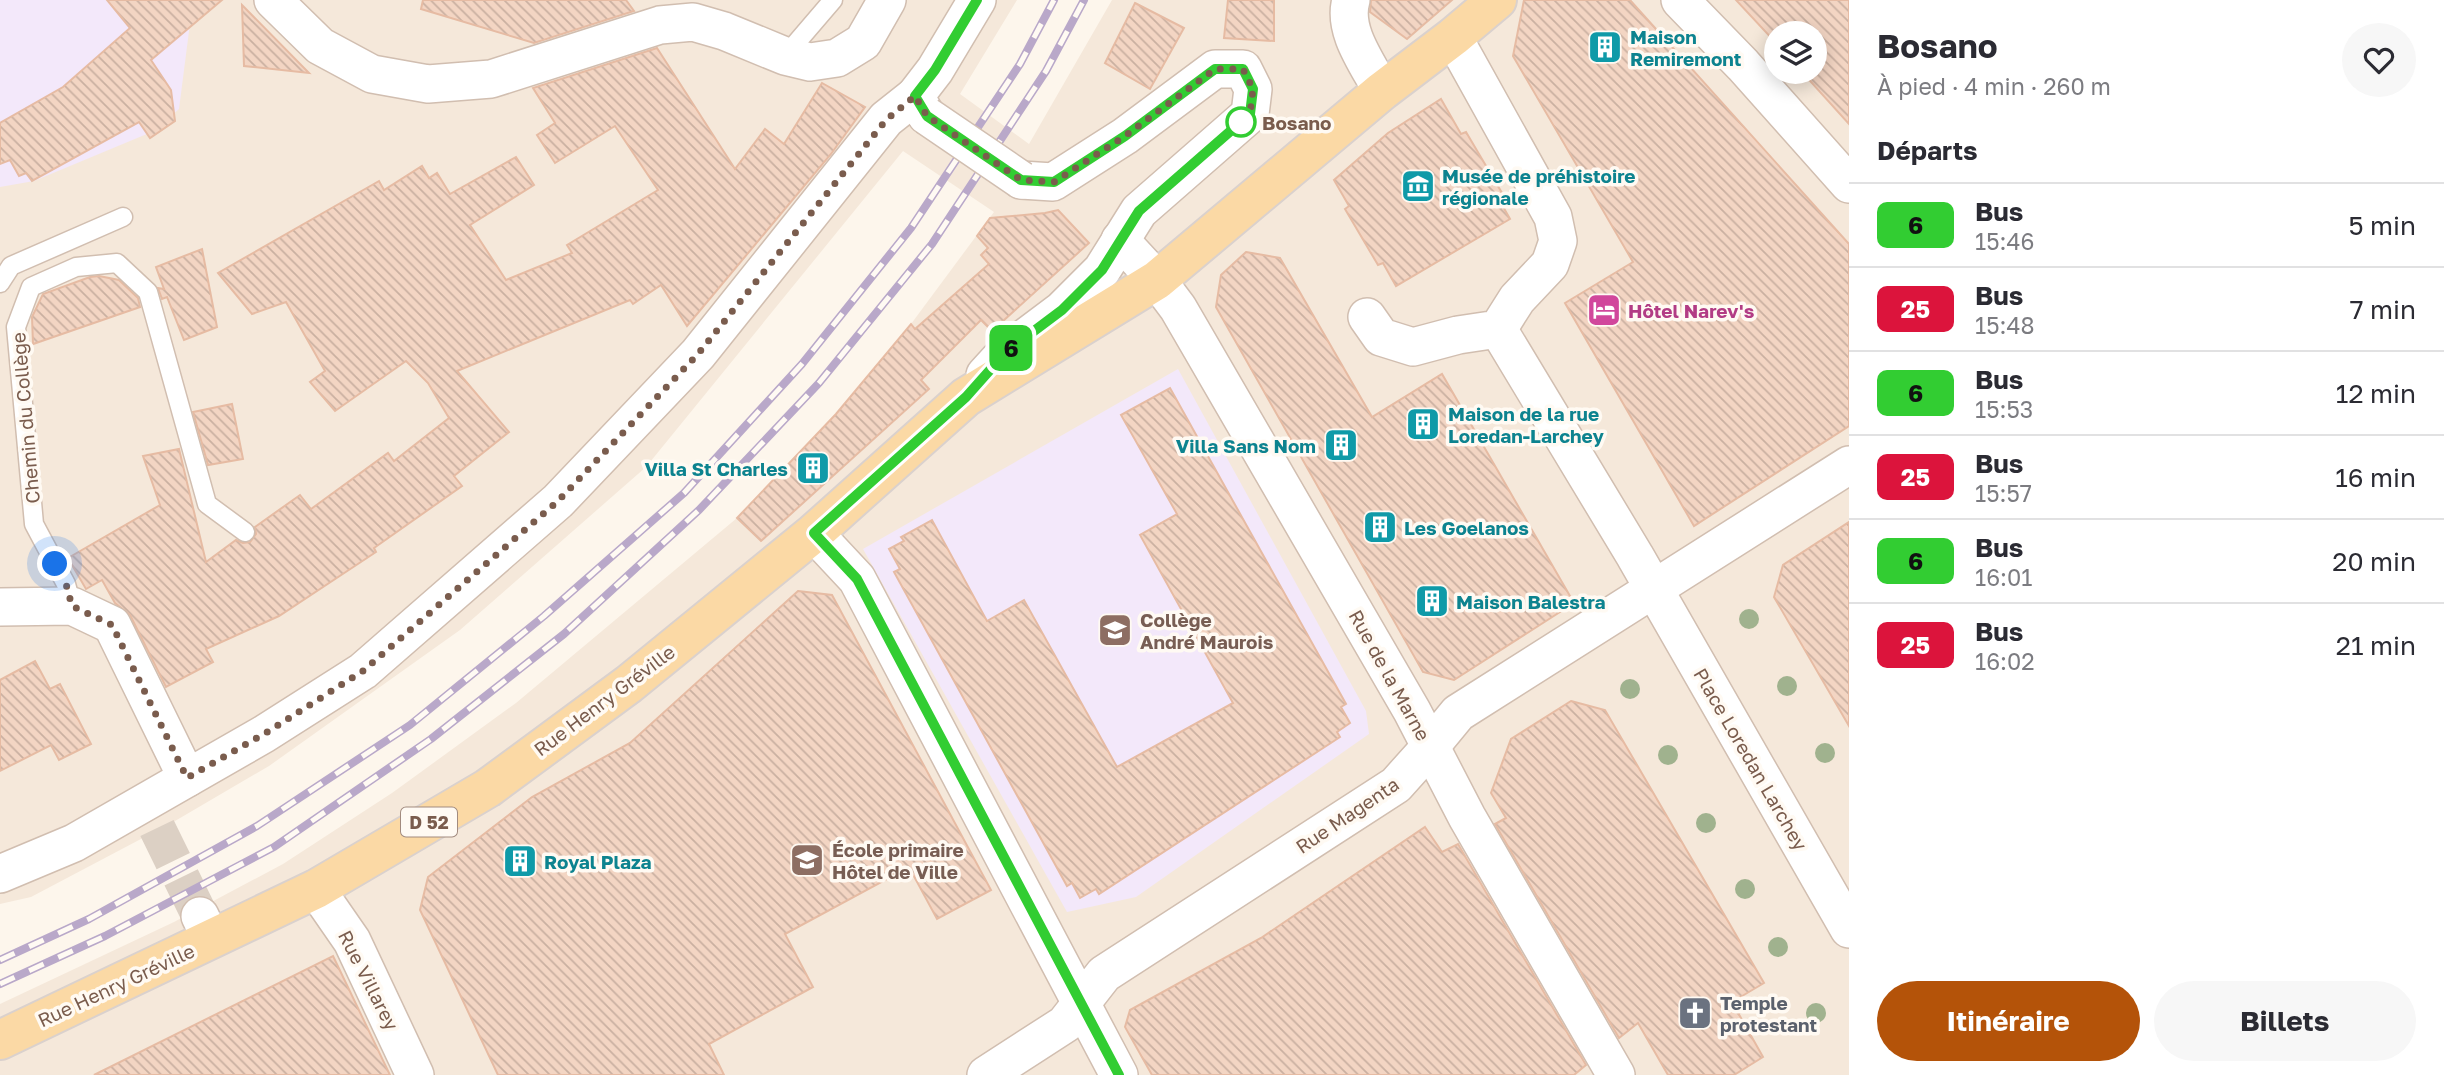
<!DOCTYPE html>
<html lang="fr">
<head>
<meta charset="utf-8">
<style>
	body { margin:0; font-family:"Golos Text",sans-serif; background:#f7f7f7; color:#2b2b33; height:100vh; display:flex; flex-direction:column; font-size:26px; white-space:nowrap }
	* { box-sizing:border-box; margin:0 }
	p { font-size:23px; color:#7c7c81 }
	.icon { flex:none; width:38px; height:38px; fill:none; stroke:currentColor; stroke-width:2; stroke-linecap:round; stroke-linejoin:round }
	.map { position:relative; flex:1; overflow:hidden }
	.side { display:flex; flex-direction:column; background:#fff; width:595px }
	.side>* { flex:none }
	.badge { padding:0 14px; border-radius:10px; font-size:24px; line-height:46px }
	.fabs { position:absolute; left:1764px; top:21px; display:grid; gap:14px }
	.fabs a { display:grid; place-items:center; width:63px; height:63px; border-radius:50%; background:#fff; box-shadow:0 4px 18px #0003; font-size:35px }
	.you { position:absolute; width:35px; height:35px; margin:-18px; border:5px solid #fff; border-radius:50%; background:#1a73e8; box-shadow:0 0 0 10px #1a73e833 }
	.map>.badge { position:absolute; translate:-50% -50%; box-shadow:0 0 0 4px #fff }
	h2 { padding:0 28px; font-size:26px; line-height:63px }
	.round { display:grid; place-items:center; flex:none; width:74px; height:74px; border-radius:37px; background:#f7f7f7 }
	.summary { display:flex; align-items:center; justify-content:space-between; height:119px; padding:0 28px }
	h1 { font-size:33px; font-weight:700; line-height:52px }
	.cta { display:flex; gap:14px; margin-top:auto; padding:14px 28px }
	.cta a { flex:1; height:80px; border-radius:42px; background:#b45309; color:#fff; font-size:28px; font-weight:700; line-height:80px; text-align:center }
	.cta a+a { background:#f7f7f7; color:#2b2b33 }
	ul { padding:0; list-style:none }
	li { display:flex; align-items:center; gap:21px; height:84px; padding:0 28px; border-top:2px solid #e1e1e2 }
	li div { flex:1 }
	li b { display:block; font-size:26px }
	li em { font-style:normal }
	li .badge { min-width:77px; font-weight:700; text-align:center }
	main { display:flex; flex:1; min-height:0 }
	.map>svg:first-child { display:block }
</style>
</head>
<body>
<main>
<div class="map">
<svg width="1849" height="1075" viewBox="0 0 1849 1075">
	<defs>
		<pattern id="building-back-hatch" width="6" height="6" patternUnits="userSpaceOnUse" patternTransform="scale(1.75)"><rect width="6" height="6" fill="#f3d5c3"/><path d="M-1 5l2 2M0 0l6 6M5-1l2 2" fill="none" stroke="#cab0a1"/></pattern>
	</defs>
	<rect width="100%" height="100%" fill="#fdf6ec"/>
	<!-- residential -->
	<path fill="#f5e8da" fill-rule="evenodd" d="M 0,0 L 1017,0 L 960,94 L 1029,144 L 1112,0 L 1849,0 L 1849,1075 L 0,1075 L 0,1004 L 174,922 L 283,864 L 392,793 L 516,703 L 737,518 L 836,414 L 911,324 L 994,212 L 903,151 L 646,467 L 460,630 L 269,766 L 175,821 L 31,897 L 0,904 ZM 1776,33 L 1815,33 L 1815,72 L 1776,72 Z"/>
	<!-- education -->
	<g fill="#f3e8fa">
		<path d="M 0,0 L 193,0 L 179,109 L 154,131 L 34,181 L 0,187 Z"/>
		<path d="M 1178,369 L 1366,711 L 1369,734 L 1136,897 L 1067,912 L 863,549 Z"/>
	</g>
	<!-- building -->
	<g fill="url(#building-back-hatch)" stroke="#e6bba3" stroke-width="2">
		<path d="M 107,0 L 222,0 L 151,60 L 171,90 L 175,121 L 150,138 L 139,122 L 32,181 L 26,173 L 19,176 L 10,160 L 0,164 L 0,123 L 63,87 L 130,28 Z"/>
		<path d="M 423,0 L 626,0 L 634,11 L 534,43 L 421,9 Z"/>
		<path d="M 1228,0 L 1274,0 L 1274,41 L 1224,38 Z"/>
		<path d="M 1371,0 L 1452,0 L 1407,39 L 1370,12 Z"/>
		<path d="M 1524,0 L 1630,0 L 1849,244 L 1849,426 L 1694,526 L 1565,303 L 1633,262 L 1513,56 Z"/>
		<path d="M 1736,0 L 1849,0 L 1849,124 L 1802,72 L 1815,72 L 1815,33 L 1776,33 L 1776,43 Z"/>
		<path d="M 1135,3 L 1184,28 L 1150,89 L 1105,63 Z"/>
		<path d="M 242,5 L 309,73 L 244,66 Z"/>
		<path d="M 657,48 L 735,169 L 765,129 L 784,144 L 822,83 L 865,107 L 831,154 L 687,326 L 661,285 L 633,304 L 630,300 L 457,371 L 509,432 L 454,476 L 462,486 L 374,548 L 376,552 L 279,616 L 206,649 L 213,662 L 166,687 L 130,615 L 115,603 L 102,580 L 86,589 L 68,558 L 160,505 L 143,456 L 179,449 L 206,562 L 236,540 L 243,543 L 250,542 L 256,534 L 255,527 L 300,495 L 311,509 L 388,453 L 394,461 L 449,418 L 428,383 L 406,361 L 335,411 L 310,382 L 325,371 L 286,302 L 252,314 L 218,273 L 379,181 L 384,190 L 422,166 L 429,178 L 437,173 L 450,194 L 516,157 L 534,185 L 470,225 L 506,280 L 572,253 L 567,245 L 658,190 L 615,126 L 555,163 L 537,135 L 555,123 L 533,88 Z"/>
		<path d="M 1441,99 L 1461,134 L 1466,132 L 1502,193 L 1497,196 L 1510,219 L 1396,286 L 1383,263 L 1378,265 L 1345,209 L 1349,206 L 1334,180 L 1388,133 Z"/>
		<path d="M 1058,210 L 1089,243 L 992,331 L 981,320 L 921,380 L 929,389 L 761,541 L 737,518 L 836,414 L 911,324 L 915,329 L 989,264 L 981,255 L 988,248 L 977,236 L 990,218 L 1045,213 Z"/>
		<path d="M 202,249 L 217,327 L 184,340 L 167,297 L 162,299 L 158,288 L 164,289 L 156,267 Z"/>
		<path d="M 1246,252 L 1280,258 L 1372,417 L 1442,374 L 1574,603 L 1454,680 L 1423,672 L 1216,307 L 1221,275 Z"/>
		<path d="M 99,276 L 119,280 L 138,298 L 140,307 L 33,344 L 32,317 L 43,294 L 90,277 Z"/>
		<path d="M 1170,388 L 1346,704 L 1341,707 L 1350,723 L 1337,732 L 1340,737 L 1099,894 L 1096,889 L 1080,898 L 1072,883 L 1067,886 L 894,572 L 900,569 L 889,549 L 904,541 L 901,537 L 932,520 L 987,621 L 1024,600 L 1117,767 L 1233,703 L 1140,535 L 1177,514 L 1121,415 Z"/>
		<path d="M 232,404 L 243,459 L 208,465 L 193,412 Z"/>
		<path d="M 1849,522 L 1849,726 L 1774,597 L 1783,565 Z"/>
		<path d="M 798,591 L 832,595 L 991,890 L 937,919 L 909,867 L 785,934 L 813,987 L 709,1044 L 724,1075 L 498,1075 L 420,910 L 428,877 L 532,797 L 630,743 Z"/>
		<path d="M 35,661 L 50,689 L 60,684 L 91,744 L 59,760 L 51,745 L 0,771 L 0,680 Z"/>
		<path d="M 1571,701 L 1605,710 L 1764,983 L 1732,1002 L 1763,1057 L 1734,1075 L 1668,1075 L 1638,1023 L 1619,1038 L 1495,824 L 1506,818 L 1491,793 L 1511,739 Z"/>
		<path d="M 1425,827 L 1442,852 L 1458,844 L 1586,1065 L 1574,1075 L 1152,1075 L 1125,1027 L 1130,1010 L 1261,938 Z"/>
		<path d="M 333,956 L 390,1075 L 94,1075 Z"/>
	</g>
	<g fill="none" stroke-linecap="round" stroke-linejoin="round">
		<!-- street-tunnel -->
		<path stroke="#dcd0c4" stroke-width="37" stroke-dasharray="37 18" stroke-linecap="butt" d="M 157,828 L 200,916"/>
		<!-- lane casing -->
		<g stroke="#d1beb0" stroke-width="21">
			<g id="lane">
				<path d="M 785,56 L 833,0"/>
				<path d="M 0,283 L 11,266 L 123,217"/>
				<path d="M 72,606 L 66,584 L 34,524 L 16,327 L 31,287 L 76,267 L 117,263 L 148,292 L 207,504 L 245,532"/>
			</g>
		</g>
		<!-- street casing -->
		<g stroke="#d1beb0" stroke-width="40">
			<g id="street">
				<path d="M 273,0 L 320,46 L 372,74 L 428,84 L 491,79 L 660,25 L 693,22 L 724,31 L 785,56 L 810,62 L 837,58 L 863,42 L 887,0"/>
				<path d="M 1351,0 C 1342,31 1368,64 1382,91"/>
				<path d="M 1680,0 L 1743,65 L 1849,184"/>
				<path d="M 926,115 L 915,96 L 935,70 L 977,0"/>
				<path d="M 1120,240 L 1157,280 L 1178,308 L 1412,711 L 1467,817 L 1616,1075"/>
				<path d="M 1367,317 L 1381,337 L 1413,347 L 1458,335 L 1498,329 L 1517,299 L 1550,264 L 1558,241 L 1553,217 L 1453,37"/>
				<path d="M 1498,329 L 1635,556 L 1849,929"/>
				<path d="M 985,375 L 1006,352 L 1062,310 L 1102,270 L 1139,211 L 1250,114 L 1253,89 L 1243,69 L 1215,69 L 1125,136 L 1053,182 L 1021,180"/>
				<path d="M 814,533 L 857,579 L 1119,1075"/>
				<path d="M 0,607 L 72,606 L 112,625 L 187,778"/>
				<path d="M 0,874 L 74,843 L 264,734 L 363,671 L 558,501 L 698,354 L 886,119 L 915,96"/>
				<path d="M 316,889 L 352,941 L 415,1075"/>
				<path d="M 200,916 L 211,939"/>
				<path d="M 986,1075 L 1065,1024 L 1104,974 L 1396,785 L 1430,747 L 1458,713 L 1849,465"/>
			</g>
		</g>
		<!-- primary casing -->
		<g stroke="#dad1cd" stroke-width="42">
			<path id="primary" d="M 0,1040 L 316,889 L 488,788 L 629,684 L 814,533 L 966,397 L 1157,280 L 1382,91 L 1453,37 L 1497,0"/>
		</g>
		<!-- lane -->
		<use href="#lane" stroke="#fff" stroke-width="18"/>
		<!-- street -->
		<use href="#street" stroke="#fff" stroke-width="37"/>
		<!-- primary -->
		<use href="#primary" stroke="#fbd9a5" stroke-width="38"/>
		<!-- rail casing -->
		<g stroke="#b9a8c9" stroke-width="8">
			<g id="rail">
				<path d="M 0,960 L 89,919 L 257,826 L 410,725 L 544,616 L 684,493 L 802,364 L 911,228 L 1020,64 L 1054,0"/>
				<path d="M 0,984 L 105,936 L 274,847 L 431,739 L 564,634 L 699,510 L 819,383 L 932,244 L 1046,71 L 1084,0"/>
			</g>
		</g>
		<!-- rail -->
		<use href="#rail" stroke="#fffaf3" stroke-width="5" stroke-dasharray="16" stroke-linecap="butt"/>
		<!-- street-bridge casing -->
		<g stroke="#d1beb0" stroke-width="40" stroke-linecap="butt">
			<path id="street-bridge" d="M 927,116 L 1021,180"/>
		</g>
		<!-- street-bridge -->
		<use href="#street-bridge" stroke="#fff" stroke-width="37"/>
	</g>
	<!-- trees -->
	<g fill="#a0b28e">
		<circle cx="1749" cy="619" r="10"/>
		<circle cx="1787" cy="686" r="10"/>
		<circle cx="1630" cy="689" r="10"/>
		<circle cx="1825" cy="753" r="10"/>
		<circle cx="1668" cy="755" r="10"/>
		<circle cx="1706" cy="823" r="10"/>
		<circle cx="1745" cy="889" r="10"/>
		<circle cx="1778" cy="947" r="10"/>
		<circle cx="1816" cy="1013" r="10"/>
	</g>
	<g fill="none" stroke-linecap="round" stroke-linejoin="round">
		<!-- line casing -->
		<g stroke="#fff" stroke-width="16">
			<path id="line" d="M 977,0 L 935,70 L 915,96 L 927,116 L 1021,180 L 1054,182 L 1125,136 L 1215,69 L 1243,69 L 1253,89 L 1250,114 L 1139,211 L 1102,270 L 1062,310 L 1006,352 L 966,397 L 814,533 L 857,579 L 1119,1075"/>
		</g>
		<!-- line -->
		<use href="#line" stroke="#32cd32" stroke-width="10"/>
		<!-- walk -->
		<path stroke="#7a5c4d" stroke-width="7" stroke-dasharray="0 12.6" d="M 55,564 L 66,584 L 72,606 L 112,625 L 187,778 L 264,734 L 363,671 L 558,501 L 698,354 L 886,120 L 915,96 L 927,116 L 1021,180 L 1054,182 L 1125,136 L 1215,69 L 1243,69 L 1253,89 L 1250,114 L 1233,129 L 1241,122"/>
	</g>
	<!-- icons -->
	<defs>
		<g id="building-square" transform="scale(1.75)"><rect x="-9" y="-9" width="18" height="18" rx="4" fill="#0f9aa8" stroke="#fffaf3"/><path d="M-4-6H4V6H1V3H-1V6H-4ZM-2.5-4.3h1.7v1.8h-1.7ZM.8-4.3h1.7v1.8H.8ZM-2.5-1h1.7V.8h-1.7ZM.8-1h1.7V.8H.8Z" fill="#fff"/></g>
		<g id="museum-square" transform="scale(1.75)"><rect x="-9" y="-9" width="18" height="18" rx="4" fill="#0f9aa8" stroke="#fffaf3"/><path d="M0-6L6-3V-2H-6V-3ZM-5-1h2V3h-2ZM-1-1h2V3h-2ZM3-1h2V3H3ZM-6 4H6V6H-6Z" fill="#fff"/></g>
		<g id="hotel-square" transform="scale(1.75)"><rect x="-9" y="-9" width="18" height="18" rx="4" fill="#d1479c" stroke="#fffaf3"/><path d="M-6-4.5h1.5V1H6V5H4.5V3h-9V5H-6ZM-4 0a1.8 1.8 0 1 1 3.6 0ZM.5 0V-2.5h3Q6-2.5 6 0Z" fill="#fff"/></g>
		<g id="school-square" transform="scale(1.75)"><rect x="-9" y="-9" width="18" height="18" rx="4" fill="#8d6e63" stroke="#fffaf3"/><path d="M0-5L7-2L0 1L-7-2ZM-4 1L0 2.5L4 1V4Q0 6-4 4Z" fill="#fff"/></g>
		<g id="church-square" transform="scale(1.75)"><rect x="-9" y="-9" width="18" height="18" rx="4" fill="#6b7280" stroke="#fffaf3"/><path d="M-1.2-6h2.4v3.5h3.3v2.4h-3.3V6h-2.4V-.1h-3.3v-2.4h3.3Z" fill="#fff"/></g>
	</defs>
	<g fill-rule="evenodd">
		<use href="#building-square" x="1605" y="47"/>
		<use href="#museum-square" x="1418" y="186"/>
		<use href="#hotel-square" x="1604" y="310"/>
		<use href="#building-square" x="1423" y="424"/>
		<use href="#building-square" x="1341" y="445"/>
		<use href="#building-square" x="813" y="468"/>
		<use href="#building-square" x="1380" y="527"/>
		<use href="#building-square" x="1432" y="601"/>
		<use href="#school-square" x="1115" y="630"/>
		<use href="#school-square" x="807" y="860"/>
		<use href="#building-square" x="520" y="861"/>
		<use href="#church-square" x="1695" y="1013"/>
	</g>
	<!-- markers -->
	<circle fill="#fff" stroke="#32cd32" stroke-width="3.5" cx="1241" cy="122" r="14"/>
	<g text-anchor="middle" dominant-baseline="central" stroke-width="7" stroke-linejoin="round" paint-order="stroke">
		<!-- shield labels -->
		<rect fill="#fffaf3" stroke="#a28b7f" stroke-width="2" x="401" y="807.5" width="56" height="29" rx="5"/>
		<g font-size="18" font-weight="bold" fill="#7a5c4d">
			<text x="429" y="822">D 52</text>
		</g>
		<!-- culture labels -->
		<g font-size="19" font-weight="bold" fill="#0d838f" stroke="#fffaf3" text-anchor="start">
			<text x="1630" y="36">Maison<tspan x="1630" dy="22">Remiremont</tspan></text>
			<text x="1442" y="175">Musée de préhistoire<tspan x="1442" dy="22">régionale</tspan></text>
			<text x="1448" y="413">Maison de la rue<tspan x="1448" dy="22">Loredan-Larchey</tspan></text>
			<text x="1316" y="445" text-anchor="end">Villa Sans Nom</text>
			<text x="788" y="468" text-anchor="end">Villa St Charles</text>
			<text x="1404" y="527">Les Goelanos</text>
			<text x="1456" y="601">Maison Balestra</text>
			<text x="544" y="861">Royal Plaza</text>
		</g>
		<!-- stop labels -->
		<g font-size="19" font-weight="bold" fill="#7a5c4d" stroke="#fffaf3" text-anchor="start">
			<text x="1262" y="122">Bosano</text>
		</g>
		<!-- hotel labels -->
		<g font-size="19" font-weight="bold" fill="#b23c85" stroke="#fffaf3" text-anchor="start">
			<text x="1628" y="310">Hôtel Narev's</text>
		</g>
		<!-- street labels -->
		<g font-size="19" fill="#7a5c4d" stroke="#fffaf3">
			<text transform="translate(25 418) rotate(-95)">Chemin du Collège</text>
			<text transform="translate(1390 675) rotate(61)">Rue de la Marne</text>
			<text transform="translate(604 700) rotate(-37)">Rue Henry Gréville</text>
			<text transform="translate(1751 759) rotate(60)">Place Loredan Larchey</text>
			<text transform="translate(1347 815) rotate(-34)">Rue Magenta</text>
			<text transform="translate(369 980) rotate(63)">Rue Villarey</text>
			<text transform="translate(116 985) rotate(-25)">Rue Henry Gréville</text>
		</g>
		<!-- education labels -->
		<g font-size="19" font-weight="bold" fill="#785e54" stroke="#fffaf3" text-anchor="start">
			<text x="1140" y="619">Collège<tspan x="1140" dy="22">André Maurois</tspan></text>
			<text x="832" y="849">École primaire<tspan x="832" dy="22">Hôtel de Ville</tspan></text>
		</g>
		<!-- worship labels -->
		<g font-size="19" font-weight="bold" fill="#5b616d" stroke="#fffaf3" text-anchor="start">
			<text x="1720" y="1002">Temple<tspan x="1720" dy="22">protestant</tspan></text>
		</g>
	</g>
</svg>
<div class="fabs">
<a><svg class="icon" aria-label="layers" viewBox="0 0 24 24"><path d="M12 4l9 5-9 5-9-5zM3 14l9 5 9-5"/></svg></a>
</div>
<div class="you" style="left:55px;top:564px"></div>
<b class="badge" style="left:1011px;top:348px;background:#32cd32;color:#111">6</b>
</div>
<section class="side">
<div class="summary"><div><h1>Bosano</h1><p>À pied · 4 min · 260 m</p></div><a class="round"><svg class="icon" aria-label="heart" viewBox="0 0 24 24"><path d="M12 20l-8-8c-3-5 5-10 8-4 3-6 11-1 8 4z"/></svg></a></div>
<h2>Départs</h2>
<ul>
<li><span class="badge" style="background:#32cd32;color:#111">6</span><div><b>Bus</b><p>15:46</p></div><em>5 min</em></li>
<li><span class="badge" style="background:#dc143c;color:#fff">25</span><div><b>Bus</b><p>15:48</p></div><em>7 min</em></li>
<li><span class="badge" style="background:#32cd32;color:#111">6</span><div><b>Bus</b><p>15:53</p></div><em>12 min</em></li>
<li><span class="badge" style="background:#dc143c;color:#fff">25</span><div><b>Bus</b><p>15:57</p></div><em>16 min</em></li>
<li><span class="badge" style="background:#32cd32;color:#111">6</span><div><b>Bus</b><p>16:01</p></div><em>20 min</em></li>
<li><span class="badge" style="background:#dc143c;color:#fff">25</span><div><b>Bus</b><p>16:02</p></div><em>21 min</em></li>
</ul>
<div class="cta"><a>Itinéraire</a><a>Billets</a></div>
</section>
</main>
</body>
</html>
